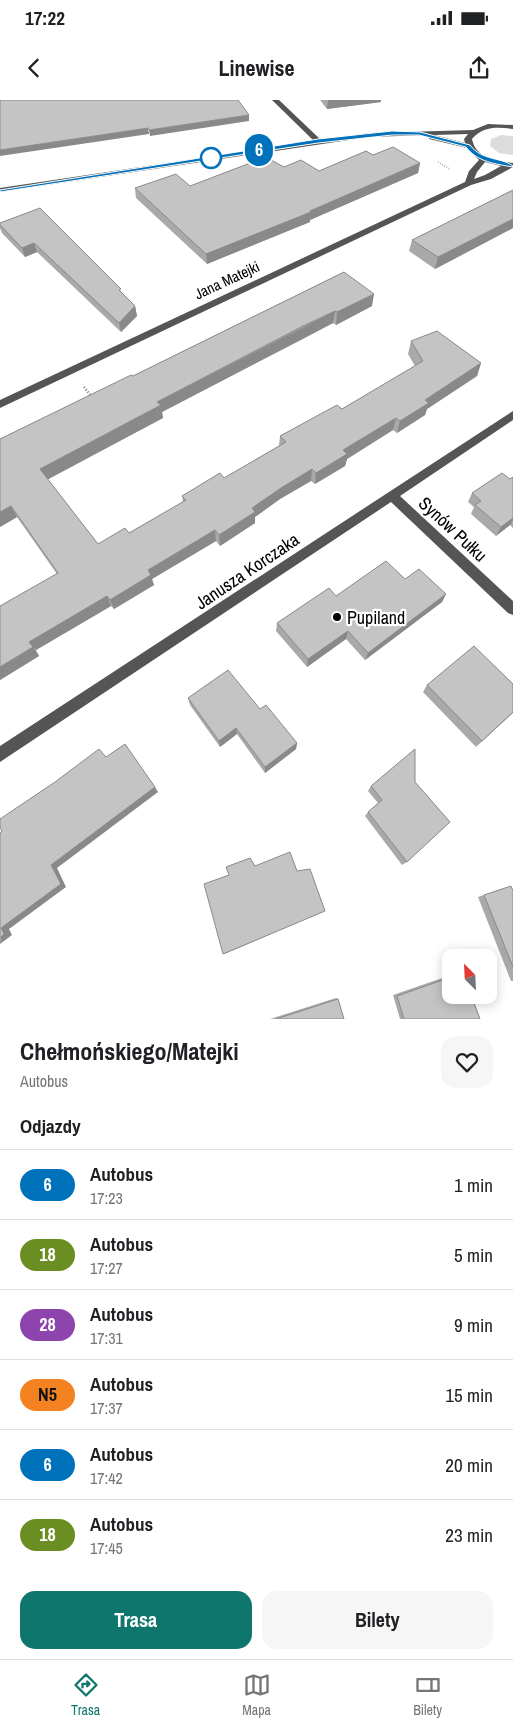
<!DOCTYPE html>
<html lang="pl">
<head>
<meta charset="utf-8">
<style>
	body { margin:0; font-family:"Archivo Narrow",sans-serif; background:#f6f6f6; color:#202124; height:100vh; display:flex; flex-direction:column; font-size:19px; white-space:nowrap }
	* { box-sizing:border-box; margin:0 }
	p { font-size:16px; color:#757577 }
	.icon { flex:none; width:28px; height:28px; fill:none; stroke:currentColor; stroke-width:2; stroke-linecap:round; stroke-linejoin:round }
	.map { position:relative; height:919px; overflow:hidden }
	.panel { display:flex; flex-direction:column; background:#fff; flex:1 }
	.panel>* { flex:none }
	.badge { padding:0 10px; border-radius:16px; font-size:18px; line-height:32px }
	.needle { width:32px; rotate:336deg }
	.controls { position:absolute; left:442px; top:849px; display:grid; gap:10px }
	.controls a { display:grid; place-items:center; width:55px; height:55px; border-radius:10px; background:#fff; box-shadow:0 2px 12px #0003; font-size:25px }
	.map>.badge { position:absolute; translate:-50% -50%; box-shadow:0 0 0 2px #fff }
	h2 { padding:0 20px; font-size:19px; line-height:45px }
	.round { display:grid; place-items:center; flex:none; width:52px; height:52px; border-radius:15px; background:#f6f6f6 }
	.head { display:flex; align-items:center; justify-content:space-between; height:85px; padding:0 20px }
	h1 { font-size:24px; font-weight:800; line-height:38px }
	.primary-button { display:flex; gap:10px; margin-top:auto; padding:10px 20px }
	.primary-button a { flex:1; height:58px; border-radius:15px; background:#0f766e; color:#fff; font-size:20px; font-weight:800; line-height:58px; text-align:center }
	.primary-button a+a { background:#f6f6f6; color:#202124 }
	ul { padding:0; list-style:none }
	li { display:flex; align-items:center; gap:15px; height:70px; padding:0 20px; border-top:1px solid #e0e0e0 }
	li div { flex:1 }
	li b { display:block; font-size:19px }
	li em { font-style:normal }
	li .badge { min-width:55px; font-weight:700; text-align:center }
	.status { display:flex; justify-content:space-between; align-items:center; height:35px; padding:0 25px; background:#fff; direction:ltr }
	.status svg { height:14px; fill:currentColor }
	header { display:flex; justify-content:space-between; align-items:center; height:65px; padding:0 20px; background:#fff; font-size:22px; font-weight:800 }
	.dock { display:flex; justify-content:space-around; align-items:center; height:70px; border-top:1px solid #e0e0e0; background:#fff; font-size:14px; color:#757577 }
	.dock a { display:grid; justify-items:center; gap:2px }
	.dock .selected { color:#0f766e }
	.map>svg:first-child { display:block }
</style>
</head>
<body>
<div class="status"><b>17:22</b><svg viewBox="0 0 49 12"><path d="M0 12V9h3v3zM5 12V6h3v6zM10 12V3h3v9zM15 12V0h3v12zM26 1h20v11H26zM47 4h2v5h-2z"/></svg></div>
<header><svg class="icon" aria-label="back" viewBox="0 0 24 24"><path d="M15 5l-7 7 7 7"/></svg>Linewise<svg class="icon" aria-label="share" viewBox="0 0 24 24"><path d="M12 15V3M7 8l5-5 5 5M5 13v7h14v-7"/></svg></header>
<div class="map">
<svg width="513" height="919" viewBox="0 0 513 919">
	<rect width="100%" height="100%" fill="#fff"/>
	<!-- green -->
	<path fill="#dcdcdc" d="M 501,35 L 513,36 L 513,55 L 499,53 L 490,46 L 491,39 Z"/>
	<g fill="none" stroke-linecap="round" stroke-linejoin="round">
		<!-- path-far1 -->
		<path stroke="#777" stroke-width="2" stroke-dasharray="0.5 2" stroke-linecap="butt" d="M 438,62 L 450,69"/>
		<!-- path -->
		<path stroke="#777" stroke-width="2.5" stroke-dasharray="1 2" stroke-linecap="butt" d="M 84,287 L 92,297"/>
		<!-- minor -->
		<g fill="#555" fill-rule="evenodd">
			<path d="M 272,0 L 279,0 L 321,40 L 369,33 L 473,30 L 488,24 L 513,25 L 513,29 C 498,27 483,26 472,39 C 476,59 496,60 513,63 L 513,67 L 491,79 L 471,85 L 0,308 L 0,300 L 465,82 L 469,71 L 479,60 L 467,48 L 429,39 L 429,35 L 369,37 L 0,92 L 0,88 L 314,41 ZM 468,34 L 464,39 L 465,43 L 434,35 ZM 485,62 L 501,66 L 485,75 L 474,79 L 477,72 Z"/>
			<path d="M 513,311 L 513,320 L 400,396 L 513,501 L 513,515 L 508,513 L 391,402 L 0,662 L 0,646 Z"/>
		</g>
	</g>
	<!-- wall -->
	<g fill="#a9a9a9">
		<path d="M 320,0 L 381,0 L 381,2 L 327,9 Z"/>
		<path d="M 373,55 L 420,63 L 418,73 L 310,120 L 310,122 L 207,164 L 136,98 L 135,88 L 190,86 L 284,67 L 319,71 Z"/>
		<path d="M 513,90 L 513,128 L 435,169 L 409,151 L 412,140 Z"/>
		<path d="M 0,123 L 122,193 L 135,206 L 137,216 L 121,232 L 37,152 L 25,157 L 2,133 L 0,128 Z"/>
		<path d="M 344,172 L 372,206 L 336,225 L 333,223 L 303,239 L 162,312 L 163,318 L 47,379 L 98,444 L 129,433 L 183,402 L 182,396 L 224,378 L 279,346 L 280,336 L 342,309 L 415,266 L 408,254 L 411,241 L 481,263 L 477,276 L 427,309 L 425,315 L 397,333 L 393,330 L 347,359 L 345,366 L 315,384 L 311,381 L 280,399 L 255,417 L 255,423 L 220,446 L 216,441 L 152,479 L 154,485 L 114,509 L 111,506 L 36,550 L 39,556 L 0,580 L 0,506 L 57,474 L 17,417 L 0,427 L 0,339 L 133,276 Z"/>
		<path d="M 513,377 L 513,428 L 510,425 L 496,436 L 471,414 L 474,407 L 468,402 L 472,393 L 510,379 Z"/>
		<path d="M 405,479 L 446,494 L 442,502 L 365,560 L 346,539 L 307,567 L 276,531 L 277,523 L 336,496 Z"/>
		<path d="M 427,585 L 513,613 L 476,647 L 423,592 Z"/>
		<path d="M 188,598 L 260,609 L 297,643 L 296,649 L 265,673 L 237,634 L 220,647 L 190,605 Z"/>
		<path d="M 415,682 L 407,762 L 402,765 L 365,716 L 368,712 L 378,703 L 368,691 L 371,686 Z"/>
		<path d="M 504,788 L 513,791 L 513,881 L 511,881 L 478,797 Z"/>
		<path d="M 451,875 L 451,895 L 480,919 L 400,919 L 393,895 Z"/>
		<path d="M 336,898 L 338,899 L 344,919 L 270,919 Z"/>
	</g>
	<!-- shaded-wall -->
	<g fill="#898989">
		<path d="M 328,0 L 381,0 L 381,2 L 327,9 Z"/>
		<path d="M 249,15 L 249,21 L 150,36 L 149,30 Z"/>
		<path d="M 148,28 L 149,34 L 0,56 L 0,50 Z"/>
		<path d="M 420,63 L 418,73 L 310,120 L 310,122 L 207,164 L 206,154 L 310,111 Z"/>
		<path d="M 513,119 L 513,128 L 435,169 L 438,157 Z"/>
		<path d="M 34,143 L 37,152 L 25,157 L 22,148 Z"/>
		<path d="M 374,194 L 372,206 L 336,225 L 337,212 Z"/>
		<path d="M 135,206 L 137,216 L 121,232 L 119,223 Z"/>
		<path d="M 335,211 L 333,223 L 162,312 L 163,318 L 45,381 L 40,369 L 157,302 Z"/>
		<path d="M 481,263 L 477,276 L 427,309 L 425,315 L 397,333 L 400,321 L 425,300 Z"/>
		<path d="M 396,318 L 393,330 L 347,359 L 345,366 L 315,384 L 316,373 L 343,350 Z"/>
		<path d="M 312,369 L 311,381 L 280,399 L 255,417 L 255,423 L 220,446 L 219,435 L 252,408 L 281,388 Z"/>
		<path d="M 11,406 L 17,417 L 0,427 L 0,412 Z"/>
		<path d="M 513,418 L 513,420 L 510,425 L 496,436 L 501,427 Z"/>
		<path d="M 215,430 L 216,441 L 152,479 L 154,485 L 114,509 L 110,500 L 148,470 Z"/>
		<path d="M 446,494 L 442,502 L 365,560 L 368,553 Z"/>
		<path d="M 107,496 L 111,506 L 36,550 L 29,542 Z"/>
		<path d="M 348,531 L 346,539 L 307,567 L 308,559 Z"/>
		<path d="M 33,547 L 39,556 L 0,580 L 0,567 Z"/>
		<path d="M 236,628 L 237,634 L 220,647 L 219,641 Z"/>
		<path d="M 297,643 L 296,649 L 265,673 L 265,667 Z"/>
		<path d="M 155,687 L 158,692 L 57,768 L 66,787 L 9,829 L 12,835 L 0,844 L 1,828 L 51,765 Z"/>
		<path d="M 325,811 L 224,854 L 223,854 Z"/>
	</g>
	<!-- building -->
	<g fill="#c4c4c4" stroke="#898989">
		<path d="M 0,0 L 238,0 L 249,15 L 149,30 L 148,28 L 0,50 Z"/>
		<path d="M 393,47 L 420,63 L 310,111 L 311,112 L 206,154 L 135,88 L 176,74 L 190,86 L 266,57 L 284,67 L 301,60 L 319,71 L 366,51 L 373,55 Z"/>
		<path d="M 513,90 L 513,119 L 438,157 L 412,140 Z"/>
		<path d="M 40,108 L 121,189 L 119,190 L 135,206 L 119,223 L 34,143 L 22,148 L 0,125 L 0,123 Z"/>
		<path d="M 344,172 L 374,194 L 337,212 L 335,211 L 303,226 L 157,302 L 161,305 L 40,369 L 98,444 L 125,428 L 129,433 L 186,400 L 182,396 L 220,373 L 224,378 L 286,342 L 280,336 L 337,305 L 342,309 L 423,261 L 411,241 L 437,231 L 481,263 L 425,300 L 429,303 L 400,321 L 396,318 L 343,350 L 347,354 L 316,373 L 312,369 L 281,388 L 252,408 L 255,412 L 219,435 L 215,430 L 148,470 L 151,475 L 110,500 L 107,496 L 29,542 L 33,547 L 0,567 L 0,506 L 58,473 L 11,406 L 0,412 L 0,339 L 131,275 L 133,276 Z"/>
		<path d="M 502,373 L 510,379 L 513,377 L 513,418 L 501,427 L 475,405 L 481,401 L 472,393 Z"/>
		<path d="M 386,461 L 405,479 L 419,469 L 446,494 L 368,553 L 348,531 L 308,559 L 277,523 L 329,488 L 336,496 Z"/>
		<path d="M 474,546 L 513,584 L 513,612 L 482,641 L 427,585 Z"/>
		<path d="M 228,570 L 260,609 L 266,605 L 297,643 L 265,667 L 236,628 L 219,641 L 188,598 Z"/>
		<path d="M 125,644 L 155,687 L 51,765 L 61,784 L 1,828 L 4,834 L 0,838 L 0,733 L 2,731 L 0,728 L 0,719 L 55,682 L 99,649 L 106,657 Z"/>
		<path d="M 415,649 L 415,682 L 450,722 L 407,762 L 368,712 L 382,700 L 371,686 Z"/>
		<path d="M 290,752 L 297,771 L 310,769 L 325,811 L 223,854 L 204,784 L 229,775 L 226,767 L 250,758 L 255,766 Z"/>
		<path d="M 511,786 L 513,791 L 513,867 L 484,795 Z"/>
		<path d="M 451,877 L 451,895 L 471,895 L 480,919 L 404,919 L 397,896 Z"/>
		<path d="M 338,899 L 344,919 L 276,919 Z"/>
	</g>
	<!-- line -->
	<path fill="#0072bc" stroke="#fff" d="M 392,31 L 420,32 L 470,45 C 482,61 501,57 513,66 L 513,67 C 496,64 477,62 466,47 L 419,35 L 392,35 L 318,43 L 0,92 L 0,90 L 318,39 Z"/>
	<!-- markers -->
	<circle fill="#fff" stroke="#0072bc" stroke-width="2.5" cx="211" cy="58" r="10"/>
	<circle fill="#000" stroke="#fff" stroke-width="2" cx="337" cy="517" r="5"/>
	<g text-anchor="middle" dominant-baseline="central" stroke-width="4.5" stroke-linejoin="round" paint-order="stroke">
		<!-- far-street labels -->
		<g font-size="15" fill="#000" stroke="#fff">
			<text transform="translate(227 180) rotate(-25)">Jana Matejki</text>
		</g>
		<!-- street labels -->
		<g font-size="18" fill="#000" stroke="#fff">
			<text transform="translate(453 429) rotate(43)">Synów Pułku</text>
			<text transform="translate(247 471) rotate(-34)">Janusza Korczaka</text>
		</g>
		<!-- poi labels -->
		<g font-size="18" fill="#000" stroke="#fff" text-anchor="start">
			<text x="347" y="517">Pupiland</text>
		</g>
	</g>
</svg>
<div class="controls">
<a><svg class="needle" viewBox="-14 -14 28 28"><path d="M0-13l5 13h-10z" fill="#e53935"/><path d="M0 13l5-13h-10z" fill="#757577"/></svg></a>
</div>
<b class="badge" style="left:259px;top:50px;background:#0072bc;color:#fff">6</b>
</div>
<section class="panel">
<div class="head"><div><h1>Chełmońskiego/Matejki</h1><p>Autobus</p></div><a class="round"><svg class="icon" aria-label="heart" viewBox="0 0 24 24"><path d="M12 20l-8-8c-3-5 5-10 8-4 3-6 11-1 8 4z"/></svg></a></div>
<h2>Odjazdy</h2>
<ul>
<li><span class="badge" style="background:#0072bc;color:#fff">6</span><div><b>Autobus</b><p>17:23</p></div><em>1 min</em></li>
<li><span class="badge" style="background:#6b8e23;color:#fff">18</span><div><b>Autobus</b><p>17:27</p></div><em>5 min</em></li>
<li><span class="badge" style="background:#8e44ad;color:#fff">28</span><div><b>Autobus</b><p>17:31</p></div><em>9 min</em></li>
<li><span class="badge" style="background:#f58220;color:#111">N5</span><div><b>Autobus</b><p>17:37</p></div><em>15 min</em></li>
<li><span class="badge" style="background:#0072bc;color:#fff">6</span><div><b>Autobus</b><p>17:42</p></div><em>20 min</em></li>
<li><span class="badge" style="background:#6b8e23;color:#fff">18</span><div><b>Autobus</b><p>17:45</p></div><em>23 min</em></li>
</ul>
<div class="primary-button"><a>Trasa</a><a>Bilety</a></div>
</section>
<nav class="dock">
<a class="selected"><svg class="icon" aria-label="directions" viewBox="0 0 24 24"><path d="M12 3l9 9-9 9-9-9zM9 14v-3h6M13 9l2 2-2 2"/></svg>Trasa</a>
<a><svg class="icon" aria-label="map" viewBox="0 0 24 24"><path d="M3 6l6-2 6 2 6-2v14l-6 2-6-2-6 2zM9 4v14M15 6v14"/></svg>Mapa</a>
<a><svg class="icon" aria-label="tickets" viewBox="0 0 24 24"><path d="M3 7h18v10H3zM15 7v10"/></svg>Bilety</a>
</nav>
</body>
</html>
